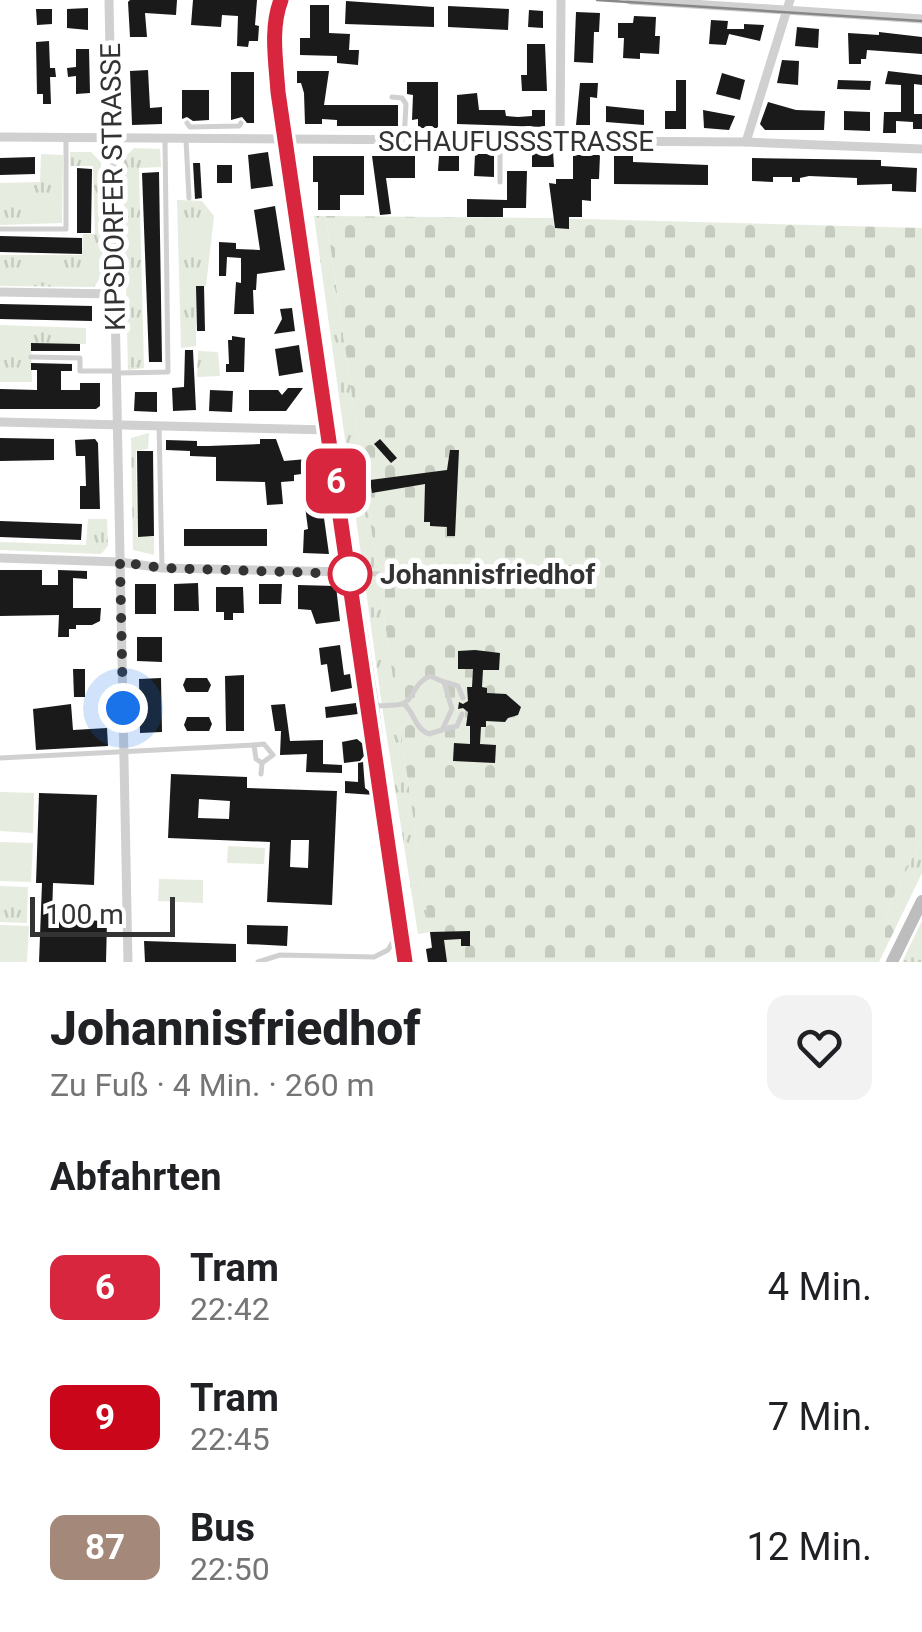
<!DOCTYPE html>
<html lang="de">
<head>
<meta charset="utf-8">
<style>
	body { margin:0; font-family:Roboto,sans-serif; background:#f2f2f2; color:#202124; height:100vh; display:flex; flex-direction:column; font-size:38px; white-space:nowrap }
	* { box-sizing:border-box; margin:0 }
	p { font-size:32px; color:#757577 }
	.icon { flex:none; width:55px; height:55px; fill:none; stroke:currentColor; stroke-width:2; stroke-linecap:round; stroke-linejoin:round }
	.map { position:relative; height:962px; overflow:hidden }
	.side { display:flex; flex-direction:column; background:#fff; flex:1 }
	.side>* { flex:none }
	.badge { padding:0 20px; border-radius:15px; font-size:35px; line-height:65px }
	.scale { position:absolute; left:30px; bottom:25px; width:145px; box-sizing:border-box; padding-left:10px; border:5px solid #333; border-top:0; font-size:28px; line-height:35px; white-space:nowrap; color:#333; -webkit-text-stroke:8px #fff; paint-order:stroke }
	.you { position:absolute; width:50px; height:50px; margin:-25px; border:8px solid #fff; border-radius:50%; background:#1a73e8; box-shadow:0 0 0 15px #1a73e833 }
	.map>.badge { position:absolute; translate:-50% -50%; box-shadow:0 0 0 5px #fff }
	h2 { padding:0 50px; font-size:38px; line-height:90px }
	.round { display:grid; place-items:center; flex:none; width:105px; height:105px; border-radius:20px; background:#f2f2f2 }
	.overview { display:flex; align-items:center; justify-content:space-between; height:170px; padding:0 50px }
	h1 { font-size:48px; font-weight:800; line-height:75px }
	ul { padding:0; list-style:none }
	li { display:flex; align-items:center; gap:30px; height:130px; padding:0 50px }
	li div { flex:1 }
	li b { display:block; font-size:38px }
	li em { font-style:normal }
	li .badge { min-width:110px; font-weight:700; text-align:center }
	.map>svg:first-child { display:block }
</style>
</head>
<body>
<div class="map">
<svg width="922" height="962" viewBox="0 0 922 962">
	<defs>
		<pattern id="grass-tufts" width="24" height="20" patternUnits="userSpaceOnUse" patternTransform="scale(2.5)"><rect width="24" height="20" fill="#e6ecdf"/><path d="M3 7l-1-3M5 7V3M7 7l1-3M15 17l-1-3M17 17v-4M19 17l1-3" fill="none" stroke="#c6cbc0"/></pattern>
		<pattern id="cemetery-stones" width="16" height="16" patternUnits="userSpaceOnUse" patternTransform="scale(2.5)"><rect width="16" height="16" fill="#e6ecdf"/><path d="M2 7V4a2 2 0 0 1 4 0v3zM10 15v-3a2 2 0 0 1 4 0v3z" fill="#c6cbc0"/></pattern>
	</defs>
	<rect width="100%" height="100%" fill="#fff"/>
	<!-- grass -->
	<g fill="url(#grass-tufts)">
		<path d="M 134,148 L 160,149 L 161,167 L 139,168 L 144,368 L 128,370 L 123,159 Z"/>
		<path d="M 70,152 L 91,152 L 101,162 L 104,273 L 94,287 L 0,286 L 0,255 L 82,255 L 83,234 L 95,234 L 93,166 L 70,166 Z"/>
		<path d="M 41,154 L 63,155 L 62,223 L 0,225 L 0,183 L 40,182 Z"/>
		<path d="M 177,200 L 202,201 L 214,216 L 206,286 L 196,286 L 196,346 L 181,348 Z"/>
		<path d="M 314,216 L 326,216 L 430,932 L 418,934 L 382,706 Z"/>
		<path d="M 0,325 L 86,328 L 86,344 L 31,344 L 32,382 L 0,382 Z"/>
		<path d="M 198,351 L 218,352 L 220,376 L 197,377 Z"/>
		<path d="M 149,433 L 148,449 L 136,451 L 137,537 L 154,537 L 154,555 L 133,550 L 131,438 Z"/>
		<path d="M 88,519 L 107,519 L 108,546 L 101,554 L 0,550 L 0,542 L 86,545 Z"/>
		<path d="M 922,838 L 922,873 L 894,931 L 885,915 Z"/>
		<path d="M 0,886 L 28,887 L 27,923 L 0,922 Z"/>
		<path d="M 922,921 L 922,962 L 902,962 Z"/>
	</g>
	<!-- cemetery -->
	<path fill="url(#cemetery-stones)" d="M 326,216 L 546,218 L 922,228 L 922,838 L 885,915 L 894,931 L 879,962 L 428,962 L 426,949 L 432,947 Z"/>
	<!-- park -->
	<g fill="#e6ecdf">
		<path d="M 0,792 L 34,793 L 33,833 L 0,831 Z"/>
		<path d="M 0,842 L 33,843 L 31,882 L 0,881 Z"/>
		<path d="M 228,846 L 265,848 L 264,864 L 227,863 Z"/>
		<path d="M 159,879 L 203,880 L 203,903 L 158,901 Z"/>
		<path d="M 0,925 L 29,926 L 27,962 L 0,962 Z"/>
	</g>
	<!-- building -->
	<g fill="#1a1a1a" fill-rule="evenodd">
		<path d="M 130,0 L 177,0 L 176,15 L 145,13 L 147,37 L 130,37 L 128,2 Z"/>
		<path d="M 193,0 L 257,0 L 255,25 L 259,26 L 258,41 L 249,41 L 248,47 L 237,46 L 238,16 L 222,15 L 221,27 L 191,25 Z"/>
		<path d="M 346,1 L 434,7 L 434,27 L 345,24 Z"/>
		<path d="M 310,5 L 329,5 L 329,33 L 350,34 L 349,50 L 359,50 L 358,65 L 337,63 L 337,56 L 300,55 L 300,38 L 310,38 Z"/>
		<path d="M 448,6 L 509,9 L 508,30 L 448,27 Z"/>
		<path d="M 88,8 L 88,30 L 67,28 L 67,9 Z"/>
		<path d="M 36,9 L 52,9 L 52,24 L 37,25 Z"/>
		<path d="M 529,10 L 543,11 L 543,28 L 528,27 Z"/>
		<path d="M 576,12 L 600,13 L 599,32 L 594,32 L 593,63 L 574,62 Z"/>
		<path d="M 634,16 L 656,17 L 655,36 L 660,36 L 659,54 L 640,53 L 640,59 L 623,58 L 624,38 L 618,38 L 618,23 L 633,23 Z"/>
		<path d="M 711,20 L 728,21 L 727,29 L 744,29 L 744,24 L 764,25 L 760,41 L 729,34 L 726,45 L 709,44 Z"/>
		<path d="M 797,27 L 819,29 L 818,48 L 795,46 Z"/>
		<path d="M 879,32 L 922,37 L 922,54 L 867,50 L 866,59 L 861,59 L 861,64 L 849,64 L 848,33 L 879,35 Z"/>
		<path d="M 49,41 L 50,68 L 55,68 L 56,77 L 50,77 L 51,104 L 43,104 L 43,94 L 37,94 L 36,42 Z"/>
		<path d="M 527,44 L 545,44 L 547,91 L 522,91 L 521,75 L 527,75 Z"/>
		<path d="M 76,49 L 89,49 L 90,93 L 76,94 L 76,76 L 68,77 L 67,68 L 76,67 Z"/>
		<path d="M 782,60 L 799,61 L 798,85 L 777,83 Z"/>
		<path d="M 148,70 L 150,108 L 162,107 L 162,124 L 132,125 L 130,71 Z"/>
		<path d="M 297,71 L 329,71 L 324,105 L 398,105 L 398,126 L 337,126 L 337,120 L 322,119 L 322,124 L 305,124 L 304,93 L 301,83 L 297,83 Z"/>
		<path d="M 888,71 L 922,75 L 922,85 L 914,84 L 914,114 L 922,114 L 922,129 L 913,129 L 913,122 L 896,121 L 896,133 L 883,133 L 884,112 L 901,112 L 901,85 L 885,84 Z"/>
		<path d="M 231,72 L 254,72 L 254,123 L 247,123 L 242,117 L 231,120 Z"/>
		<path d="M 722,73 L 745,80 L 740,100 L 716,94 Z"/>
		<path d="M 676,80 L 686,80 L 686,129 L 665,129 L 665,111 L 676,111 Z"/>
		<path d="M 838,80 L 871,81 L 870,90 L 837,89 Z"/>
		<path d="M 407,82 L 438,82 L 438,128 L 418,128 L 418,119 L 412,120 L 413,95 L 407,94 Z"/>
		<path d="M 580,83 L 598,83 L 597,98 L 590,97 L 590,125 L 576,125 Z"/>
		<path d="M 182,90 L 209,90 L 209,120 L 193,121 L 187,117 L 182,119 Z"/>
		<path d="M 477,93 L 479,110 L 505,110 L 506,116 L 518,117 L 532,116 L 532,110 L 545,110 L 545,127 L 457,124 L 457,95 Z"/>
		<path d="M 768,102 L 796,110 L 825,111 L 824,130 L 765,130 L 760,124 Z"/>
		<path d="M 606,106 L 644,110 L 644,125 L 606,122 Z"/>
		<path d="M 703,110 L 735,116 L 729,130 L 704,128 Z"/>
		<path d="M 844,111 L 870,112 L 870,131 L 844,130 Z"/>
		<path d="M 553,151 L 554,167 L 532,167 L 532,152 Z"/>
		<path d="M 268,152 L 273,186 L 251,189 L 248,155 Z"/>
		<path d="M 475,154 L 494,154 L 494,177 L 474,176 Z"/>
		<path d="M 573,155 L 600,155 L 599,179 L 591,179 L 591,201 L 582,200 L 582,217 L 569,217 L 569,229 L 555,228 L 549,183 L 556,184 L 556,179 L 573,179 Z"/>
		<path d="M 313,156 L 364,156 L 364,195 L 340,195 L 340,210 L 318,210 L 318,182 L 313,182 Z"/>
		<path d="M 372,156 L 415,156 L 415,178 L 386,178 L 391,214 L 380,215 Z"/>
		<path d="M 439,156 L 459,156 L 459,171 L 438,171 Z"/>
		<path d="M 614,156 L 633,156 L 633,162 L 708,165 L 708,185 L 614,184 Z"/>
		<path d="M 35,157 L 35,174 L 0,175 L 0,158 Z"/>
		<path d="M 752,158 L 881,160 L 881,166 L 917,168 L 916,192 L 892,191 L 892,184 L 857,185 L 857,178 L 809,176 L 800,178 L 800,182 L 792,182 L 792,177 L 773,177 L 773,182 L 752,181 Z"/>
		<path d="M 193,163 L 200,163 L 202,198 L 195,199 Z"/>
		<rect x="217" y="165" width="15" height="18"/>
		<path d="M 77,168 L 92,169 L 91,233 L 77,233 Z"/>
		<path d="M 507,171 L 527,171 L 526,208 L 503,208 L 503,217 L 467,217 L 467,199 L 507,200 Z"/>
		<path d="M 159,172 L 162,362 L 149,362 L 142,173 Z"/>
		<path d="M 275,206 L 285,270 L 257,274 L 256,290 L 253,290 L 254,314 L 234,314 L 236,282 L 241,283 L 241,258 L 227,257 L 226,276 L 219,276 L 219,242 L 236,243 L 236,249 L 260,250 L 254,210 Z"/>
		<path d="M 0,236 L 82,238 L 82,254 L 0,252 Z"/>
		<path d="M 196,286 L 204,286 L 205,331 L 197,331 Z"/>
		<path d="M 0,304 L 92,306 L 92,321 L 0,319 Z"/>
		<path d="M 292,308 L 295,331 L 274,334 L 282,319 L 280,309 Z"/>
		<path d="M 232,336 L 245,338 L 244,372 L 226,372 L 226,364 L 229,364 L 228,340 L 232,340 Z"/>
		<path d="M 31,343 L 80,344 L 80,351 L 31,351 Z"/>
		<path d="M 299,345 L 303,372 L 279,376 L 275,349 Z"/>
		<path d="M 185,350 L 193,350 L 196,410 L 173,411 L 172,388 L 184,387 Z"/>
		<path d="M 31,363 L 72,364 L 72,371 L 61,371 L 61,390 L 80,390 L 80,383 L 100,383 L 100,406 L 96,409 L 0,409 L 0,389 L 37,390 L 37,370 L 31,370 Z"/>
		<path d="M 288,388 L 303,388 L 286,411 L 249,411 L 249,390 L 278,390 L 282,395 Z"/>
		<path d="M 210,390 L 233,391 L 232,412 L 209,411 Z"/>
		<path d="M 135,392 L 157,392 L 157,412 L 134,411 Z"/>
		<path d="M 0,438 L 54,439 L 54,460 L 0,461 Z"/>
		<path d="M 95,439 L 98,443 L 100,509 L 80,509 L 80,486 L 86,486 L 85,456 L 76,456 L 75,440 Z"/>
		<path d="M 260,439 L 276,439 L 284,461 L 307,459 L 309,473 L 294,475 L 294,481 L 281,482 L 283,504 L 267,505 L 265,482 L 216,481 L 216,457 L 190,456 L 190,451 L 166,450 L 166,440 L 197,441 L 197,446 L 208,446 L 260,444 Z"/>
		<path d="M 380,439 L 397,458 L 391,463 L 374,444 Z"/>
		<path d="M 450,450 L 459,450 L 455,536 L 447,536 L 447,527 L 430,526 L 430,522 L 424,522 L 425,484 L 372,493 L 370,480 L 447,470 Z"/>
		<path d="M 137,451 L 153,451 L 154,536 L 138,537 Z"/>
		<path d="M 320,489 L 329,554 L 303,553 L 304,530 L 308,529 L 303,491 Z"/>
		<path d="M 0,521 L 82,524 L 81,540 L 0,537 Z"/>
		<rect x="184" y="529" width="83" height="17"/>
		<path d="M 0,570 L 42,570 L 42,585 L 58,585 L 58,570 L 87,571 L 87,579 L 73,578 L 73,608 L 101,608 L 100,621 L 92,625 L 76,625 L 76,629 L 69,629 L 69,637 L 58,637 L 59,615 L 0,616 Z"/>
		<path d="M 198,583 L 199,611 L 174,611 L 174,584 Z"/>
		<rect x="135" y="584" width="21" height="30"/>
		<path d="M 259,584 L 282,584 L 281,604 L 259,604 Z"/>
		<path d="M 298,585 L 336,586 L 340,621 L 316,624 L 311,610 L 298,609 Z"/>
		<path d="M 216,587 L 243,587 L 244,613 L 233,613 L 233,620 L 224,620 L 224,612 L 216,612 Z"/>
		<path d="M 137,637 L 162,637 L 162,662 L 137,661 Z"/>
		<path d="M 340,645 L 344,675 L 350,674 L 352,688 L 331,692 L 327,664 L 321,665 L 319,648 Z"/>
		<path d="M 475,650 L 500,653 L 499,670 L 483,670 L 482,687 L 487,688 L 487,693 L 506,694 L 521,707 L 518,715 L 508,718 L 505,722 L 486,721 L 486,727 L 481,727 L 480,744 L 496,745 L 495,763 L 453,761 L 454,743 L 470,744 L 470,726 L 466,726 L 468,712 L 463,708 L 458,709 L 459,702 L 463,704 L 468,701 L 467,687 L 472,687 L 473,669 L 458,669 L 458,651 Z"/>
		<path d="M 73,669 L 85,669 L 85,697 L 74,697 Z"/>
		<path d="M 244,675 L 244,731 L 226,731 L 225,676 Z"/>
		<path d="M 161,678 L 162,732 L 140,733 L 139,679 Z"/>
		<path d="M 186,678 L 207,678 L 211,685 L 208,692 L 186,692 L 183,685 Z"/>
		<path d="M 356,703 L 358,714 L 326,718 L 325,707 Z"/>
		<path d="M 71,704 L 73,730 L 107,728 L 108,746 L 36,750 L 33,709 Z"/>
		<path d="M 285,704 L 290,741 L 323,740 L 323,764 L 342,765 L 342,773 L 306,772 L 307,754 L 280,755 L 281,731 L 275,731 L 271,705 Z"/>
		<path d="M 187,717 L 209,717 L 212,724 L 209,731 L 187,731 L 184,725 Z"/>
		<path d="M 357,739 L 363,744 L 364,756 L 360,761 L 344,763 L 342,742 Z"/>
		<path d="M 363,762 L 365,788 L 374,795 L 345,793 L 345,781 L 358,782 L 358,763 Z"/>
		<path d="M 171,774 L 247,777 L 247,788 L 337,791 L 332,905 L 267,902 L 270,842 L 168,838 ZM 199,799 L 230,801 L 229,819 L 198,818 ZM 291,840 L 309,840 L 308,868 L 290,867 Z"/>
		<path d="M 39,793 L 97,795 L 94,885 L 53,883 L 52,919 L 107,921 L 106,962 L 39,962 L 42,883 L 36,883 Z"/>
		<path d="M 247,925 L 288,926 L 287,946 L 247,944 Z"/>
		<path d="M 470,931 L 470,946 L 461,946 L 461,939 L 444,940 L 447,962 L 428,962 L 426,949 L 432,948 L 430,932 Z"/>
		<path d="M 144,941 L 236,944 L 236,962 L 145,962 Z"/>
	</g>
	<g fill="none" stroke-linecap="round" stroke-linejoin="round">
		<!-- lane -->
		<g stroke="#d0d0d0" stroke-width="5">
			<path d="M 392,97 L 402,98 L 406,104 L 404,140"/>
			<path d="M 187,123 L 190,127 L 239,126 L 241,123"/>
			<path d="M 186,140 L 189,198"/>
			<path d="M 500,182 L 500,140"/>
			<path d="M 0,229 L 66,229 L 66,139"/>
			<path d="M 31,357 L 80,358 L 80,371 L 115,371"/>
			<path d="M 119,373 L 168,372 L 165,140"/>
			<path d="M 159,425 L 162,567"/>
			<path d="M 355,572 L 378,574"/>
			<path d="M 445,682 L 458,686 L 463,698"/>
			<path d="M 376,706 C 384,705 394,706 402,704 C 414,700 413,683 430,676 L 444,682 L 452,709 L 442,730 L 429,734 C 414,728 415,713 404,704"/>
			<path d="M 445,729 L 457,726 L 462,714"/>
			<path d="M 254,745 L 264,744 L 273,755 L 262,763"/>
			<path d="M 0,758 L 254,745 L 256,759 L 262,763 L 261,774"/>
			<path d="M 258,962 L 280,955 L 374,957 L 388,950 L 397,935"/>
		</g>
		<!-- street -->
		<g stroke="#d0d0d0" stroke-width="9">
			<path d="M 109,0 L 128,962"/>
			<path d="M 630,0 L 922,19"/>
			<path d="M 0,137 L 746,142 L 922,149"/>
			<path d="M 560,140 L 561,0"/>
			<path d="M 746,142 L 790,0"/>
			<path d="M 0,292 L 114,294"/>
			<path d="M 0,422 L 331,430"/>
			<path d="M 0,558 L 120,562 L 162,568 L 352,572"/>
		</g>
		<!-- secondary -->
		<g stroke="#bdbdbd" stroke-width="12">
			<path d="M 280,0 L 278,56 L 281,105 L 373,706 L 406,962"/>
			<path d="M 892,962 L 922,901"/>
		</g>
		<!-- tram -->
		<g stroke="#888" stroke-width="2.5">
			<path d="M 278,0 L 275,46 L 278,92 L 405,962"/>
			<path d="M 597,0 L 922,21"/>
		</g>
	</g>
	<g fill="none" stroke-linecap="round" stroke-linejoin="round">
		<!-- line casing -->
		<g stroke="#fff" stroke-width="22">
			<path id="line" d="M 281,0 C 270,28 276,62 278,92 L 405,962"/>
		</g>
		<!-- line -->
		<use href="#line" stroke="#d7263d" stroke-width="15"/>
		<!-- walk -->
		<path stroke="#333" stroke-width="10" stroke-dasharray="0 18" d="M 123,708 L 120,562 L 162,568 L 350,574"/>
	</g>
	<!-- markers -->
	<circle fill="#fff" stroke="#d7263d" stroke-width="5" cx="350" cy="574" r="20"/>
	<g text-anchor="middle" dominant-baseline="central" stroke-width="10" stroke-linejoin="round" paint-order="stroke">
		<!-- street labels -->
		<g font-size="28" fill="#333" stroke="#fff">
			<text x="516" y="141">SCHAUFUSSSTRASSE</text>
			<text transform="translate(113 187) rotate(-91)">KIPSDORFER STRASSE</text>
		</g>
		<!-- stop labels -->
		<g font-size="28" font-weight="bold" fill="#333" stroke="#fff" text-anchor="start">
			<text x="380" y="574">Johannisfriedhof</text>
		</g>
	</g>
</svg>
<div class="scale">100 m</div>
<div class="you" style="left:123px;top:708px"></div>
<b class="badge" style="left:336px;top:481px;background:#d7263d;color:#fff">6</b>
</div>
<section class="side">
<div class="overview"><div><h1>Johannisfriedhof</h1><p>Zu Fuß · 4 Min. · 260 m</p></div><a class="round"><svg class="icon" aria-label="heart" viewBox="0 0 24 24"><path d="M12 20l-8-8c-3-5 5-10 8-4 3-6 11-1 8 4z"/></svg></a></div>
<h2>Abfahrten</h2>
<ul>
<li><span class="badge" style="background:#d7263d;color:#fff">6</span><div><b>Tram</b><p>22:42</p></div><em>4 Min.</em></li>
<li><span class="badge" style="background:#c9061a;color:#fff">9</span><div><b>Tram</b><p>22:45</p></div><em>7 Min.</em></li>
<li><span class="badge" style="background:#a4897a;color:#fff">87</span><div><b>Bus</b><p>22:50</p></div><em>12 Min.</em></li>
</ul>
</section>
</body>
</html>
